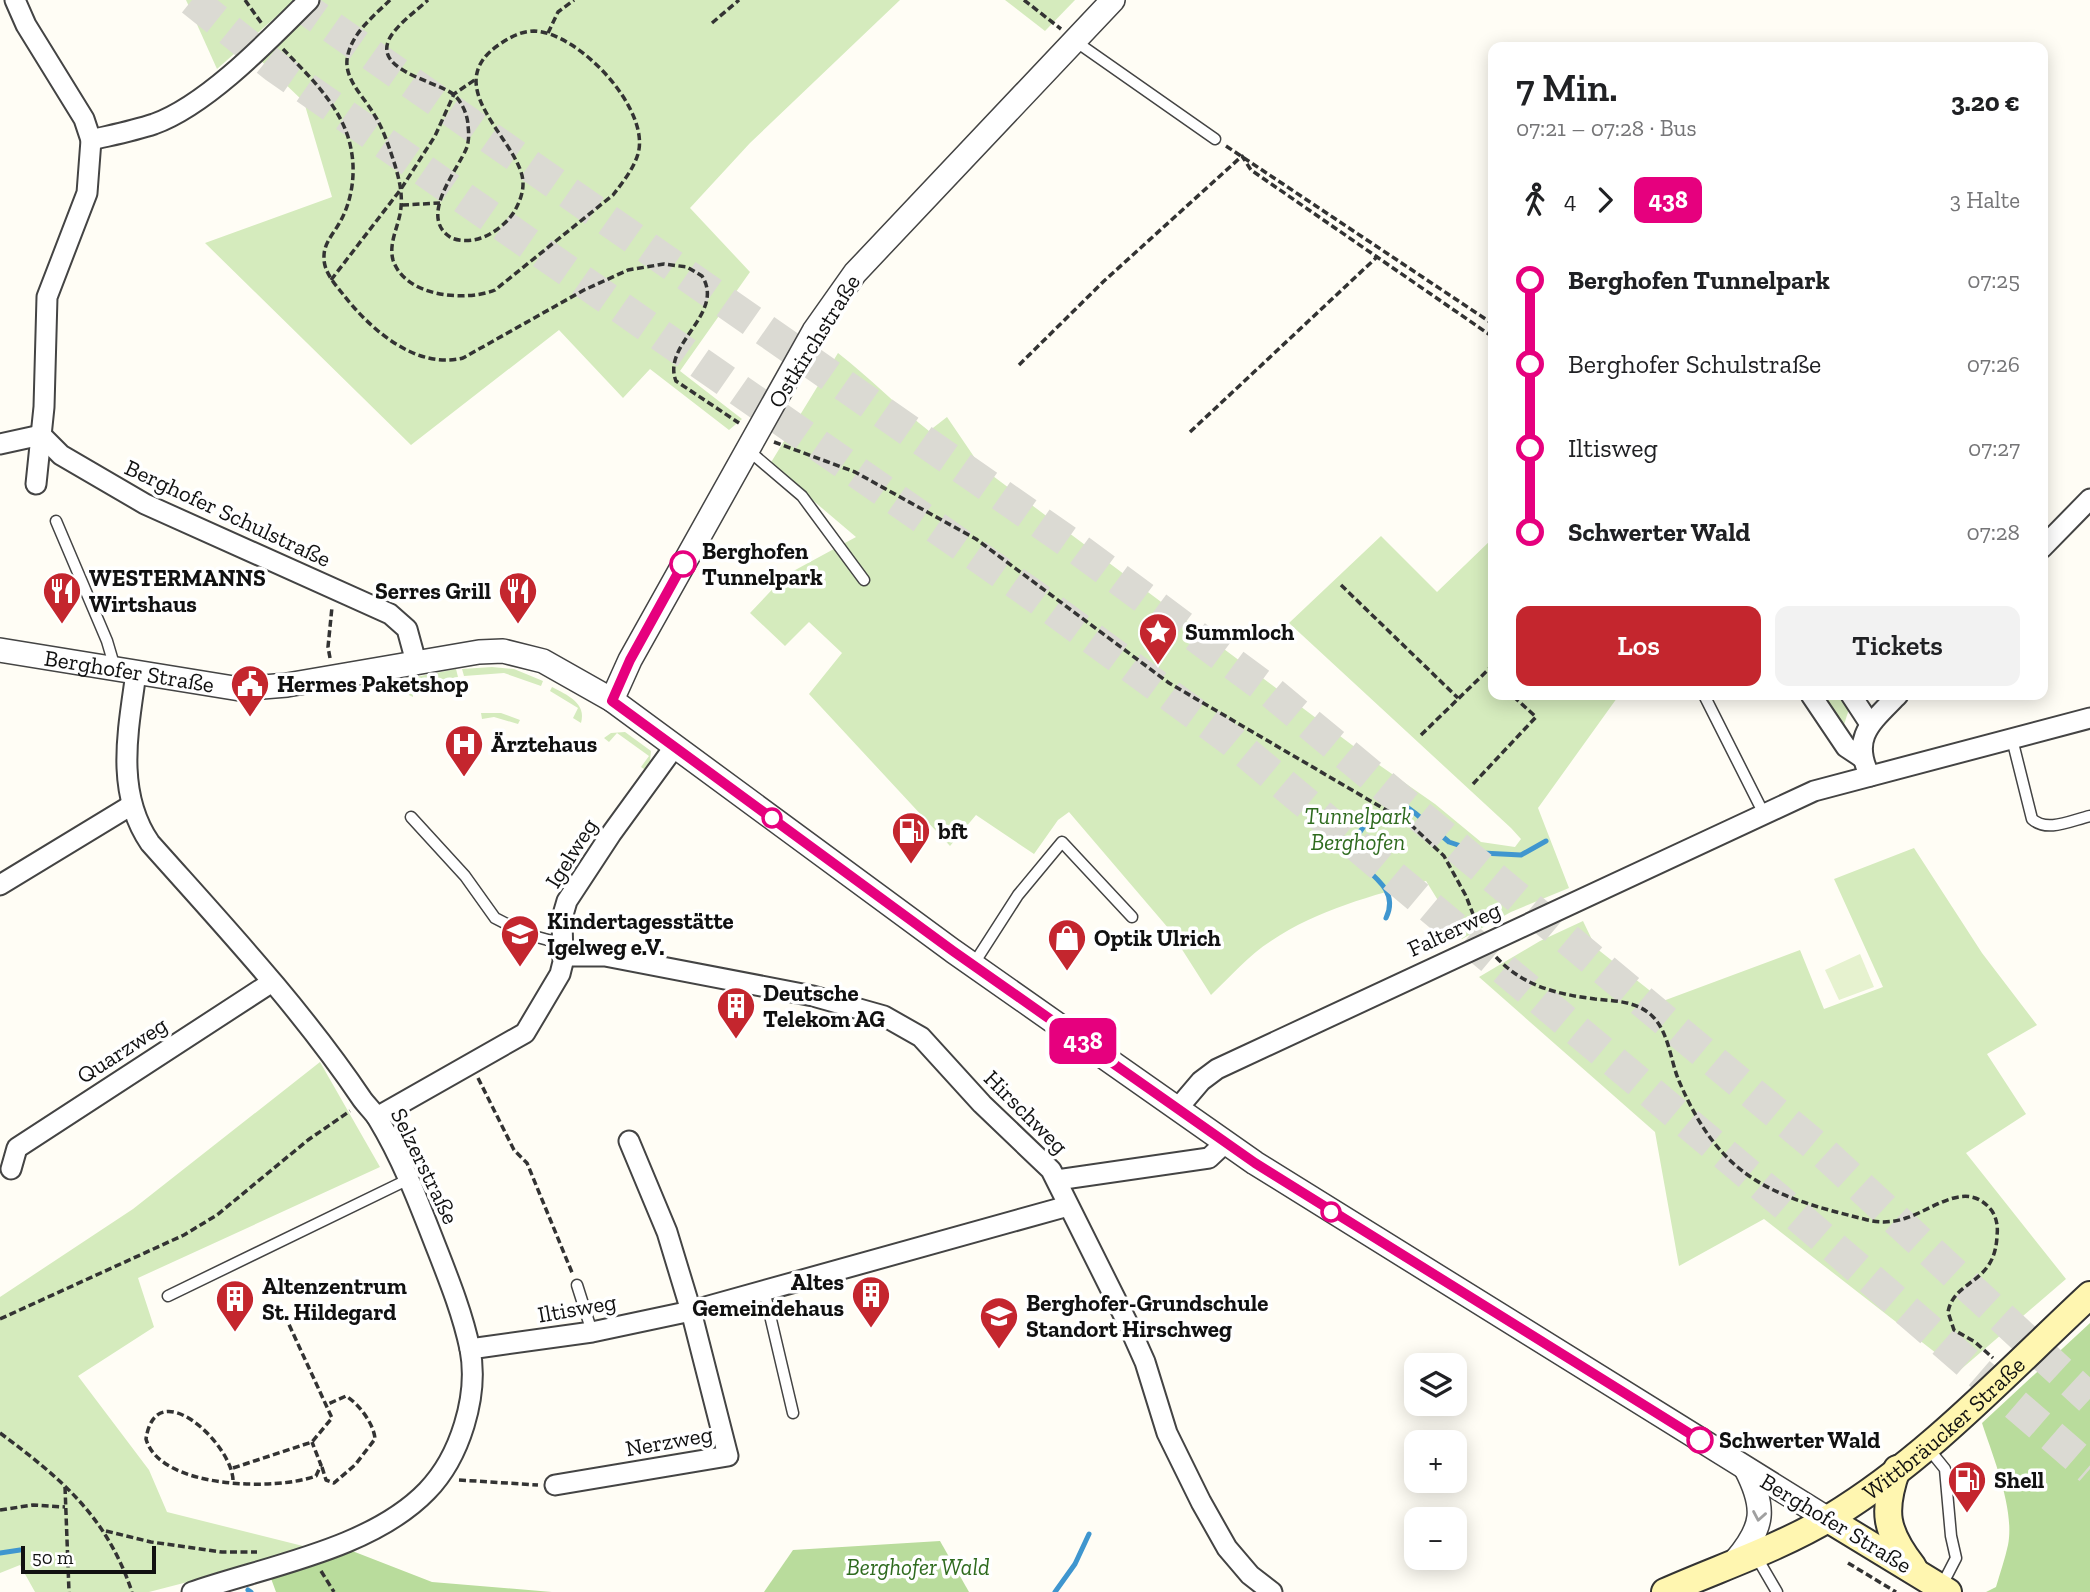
<!DOCTYPE html>
<html lang="de">
<head>
<meta charset="utf-8">
<style>
	body { margin:0; font-family:"Zilla Slab",serif; background:#f2f2f2; color:#202124; height:100vh; display:flex; flex-direction:column; font-size:26px; white-space:nowrap }
	* { box-sizing:border-box; margin:0 }
	p { font-size:23px; color:#757577 }
	.icon { flex:none; width:38px; height:38px; fill:none; stroke:currentColor; stroke-width:2; stroke-linecap:round; stroke-linejoin:round }
	.map { position:relative; flex:1; overflow:hidden }
	.drawer { position:absolute; left:1488px; top:42px; width:560px; height:658px; display:flex; flex-direction:column; background:#fff; border-radius:14px; box-shadow:0 4px 18px #0003 }
	.drawer>* { flex:none }
	.badge { padding:0 14px; border-radius:10px; font-size:24px; line-height:46px }
	.buttons { position:absolute; left:1404px; top:1353px; display:grid; gap:14px }
	.buttons a { display:grid; place-items:center; width:63px; height:63px; border-radius:14px; background:#fff; box-shadow:0 4px 18px #0003; font-size:35px }
	.scale { position:absolute; left:21px; bottom:18px; width:135px; box-sizing:border-box; padding-left:7px; border:4px solid #111; border-top:0; font-size:19px; line-height:24px; white-space:nowrap; color:#111; -webkit-text-stroke:5px #fff; paint-order:stroke }
	.map>.badge { position:absolute; translate:-50% -50%; box-shadow:0 0 0 4px #fff }
	.legs { display:flex; align-items:center; gap:10px; height:77px; padding:0 28px; font-size:23px }
	.legs p { margin-inline-start:auto }
	.overview { display:flex; align-items:center; justify-content:space-between; height:119px; padding:0 28px }
	h1 { font-size:38px; font-weight:600; line-height:52px }
	.button { display:flex; gap:14px; margin-top:auto; padding:14px 28px }
	.button a { flex:1; height:80px; border-radius:14px; background:#c4262e; color:#fff; font-size:28px; font-weight:600; line-height:80px; text-align:center }
	.button a+a { background:#f2f2f2; color:#202124 }
	ul { padding:0 28px; list-style:none }
	li { display:flex; align-items:center; gap:24px; height:84px; font-size:26px }
	li i { display:grid; place-items:center; width:10px; height:100%; margin:0 9px; background:currentColor }
	li i::after { content:''; width:18px; height:18px; margin:-9px; border:5px solid; border-radius:50%; background:#fff }
	li p { margin-inline-start:auto }
	li:first-child i { background:linear-gradient(#0000 50%,currentColor 0) }
	li:last-child i { background:linear-gradient(currentColor 50%,#0000 0) }
	.map>svg:first-child { display:block }
</style>
</head>
<body>
<div class="map">
<svg width="2090" height="1592" viewBox="0 0 2090 1592">
	<rect width="100%" height="100%" fill="#fffdf5"/>
	<!-- green -->
	<g fill="#d5ebbd">
		<path d="M 186,0 L 295,0 L 217,69 Z"/>
		<path d="M 314,0 L 900,0 L 750,143 L 690,208 L 750,272 L 680,371 L 742,419 L 729,430 L 650,369 L 623,398 L 559,330 L 411,445 L 205,243 L 332,197 L 304,102 L 256,56 Z"/>
		<path d="M 1005,0 L 1075,0 L 1045,31 Z"/>
		<path d="M 838,353 C 870,378 897,406 929,431 L 947,417 L 981,467 L 1372,760 L 1435,804 L 1481,842 L 1515,847 L 1521,839 L 1511,828 L 1289,623 L 1381,536 L 1437,592 L 1493,538 L 1493,695 L 1616,695 L 1617,698 L 1538,808 L 1569,888 L 1511,912 L 1462,939 L 1426,881 C 1371,896 1319,909 1271,941 C 1249,955 1230,977 1211,995 L 1169,929 L 1069,812 L 1058,820 L 1034,854 L 976,815 L 950,846 L 809,694 L 842,653 L 809,622 L 785,646 L 750,613 L 786,575 L 856,537 L 770,464 Z"/>
		<path d="M 492,667 L 514,669 L 543,681 L 541,686 L 504,673 L 464,676 L 462,669 Z"/>
		<path d="M 456,669 L 458,677 L 412,685 L 413,697 L 407,694 L 405,679 Z"/>
		<path d="M 552,687 C 567,695 587,703 581,723 L 573,718 L 578,708 L 550,691 Z"/>
		<path d="M 1818,695 L 1845,695 L 1849,709 L 1842,731 Z"/>
		<path d="M 481,713 L 501,713 L 520,720 L 518,724 L 494,717 L 482,719 Z"/>
		<path d="M 625,732 L 651,751 L 650,762 L 644,769 L 641,767 L 649,756 L 617,733 L 609,742 L 604,738 L 611,733 Z"/>
		<path d="M 1914,848 L 1982,953 L 2037,1025 L 1987,1054 L 2026,1114 L 1966,1153 L 2066,1279 L 1959,1371 L 1764,1219 L 1679,1266 L 1655,1132 L 1479,977 L 1540,941 L 1583,921 L 1596,948 L 1663,1001 L 1800,950 L 1824,1009 L 1883,987 L 1834,879 Z"/>
		<path d="M 320,1062 L 380,1167 L 138,1278 L 154,1327 L 78,1376 L 149,1470 L 167,1512 L 315,1549 L 149,1592 L 35,1592 L 20,1565 L 0,1573 L 0,1297 L 133,1209 Z"/>
	</g>
	<!-- forest -->
	<g fill="#b9dc9c">
		<path d="M 2090,1323 L 2090,1592 L 1986,1592 L 1996,1587 C 2000,1573 2005,1559 2008,1545 C 2015,1509 1993,1457 1982,1423 Z"/>
		<path d="M 940,1541 L 969,1592 L 764,1592 L 793,1550 Z"/>
		<path d="M 342,1547 L 432,1582 L 552,1592 L 276,1592 L 269,1573 Z"/>
	</g>
	<!-- pitch -->
	<path fill="#e6f2cf" d="M 1860,954 L 1874,987 L 1839,1000 L 1825,970 Z"/>
	<g fill="none" stroke-linecap="round" stroke-linejoin="round">
		<!-- stream -->
		<g stroke="#3f96cf" stroke-width="5">
			<path d="M 1386,796 L 1392,796 L 1415,813 L 1449,842 L 1482,853 L 1521,855 L 1546,841"/>
			<path d="M 1373,813 L 1355,839 L 1352,856 C 1371,875 1400,890 1386,918"/>
			<path d="M 0,1553 L 20,1550"/>
			<path d="M 248,1590 L 251,1592"/>
			<path d="M 1055,1592 L 1075,1564 L 1089,1534"/>
		</g>
		<!-- trunk-tunnel -->
		<g stroke="#dbdad3" stroke-width="32" stroke-dasharray="32 16" stroke-linecap="butt">
			<path d="M 192,0 L 274,66 L 1033,595 L 1232,741 L 1778,1199 L 2090,1469"/>
			<path d="M 293,0 L 1071,544 L 1271,692 L 1823,1152 L 2090,1399"/>
		</g>
		<!-- service casing -->
		<g stroke="#444" stroke-width="13">
			<g id="service">
				<path d="M 1075,41 L 1215,139"/>
				<path d="M 748,450 L 802,496 L 864,580"/>
				<path d="M 56,521 L 107,641 L 115,668"/>
				<path d="M 1704,695 L 1764,814"/>
				<path d="M 2012,739 L 2032,819 C 2047,833 2072,820 2090,816"/>
				<path d="M 411,817 L 465,876 L 495,918 L 526,934 L 563,944"/>
				<path d="M 973,965 L 1018,895 L 1062,842 L 1132,917"/>
				<path d="M 577,1285 L 592,1332"/>
				<path d="M 764,1290 L 793,1413"/>
				<path d="M 168,1296 L 409,1179"/>
				<path d="M 1928,1448 L 1945,1469 L 1951,1536 L 1956,1558 L 1941,1587"/>
				<path d="M 1756,1556 L 1777,1592"/>
			</g>
		</g>
		<!-- minor casing -->
		<g stroke="#444" stroke-width="23">
			<g id="minor">
				<path d="M 15,0 L 26,25 L 84,119 L 91,140 L 87,193 L 47,297 L 44,407 L 36,484"/>
				<path d="M 91,140 C 112,135 133,131 154,124 C 207,105 269,40 309,0"/>
				<path d="M 0,444 L 41,435 L 61,455 L 145,504 L 390,614 L 407,629 L 416,662"/>
				<path d="M 2042,548 L 2090,499"/>
				<path d="M 136,673 C 128,731 115,792 150,843 C 223,925 300,1007 362,1099 C 367,1106 374,1112 378,1119 C 401,1157 417,1198 433,1239 C 447,1275 462,1311 470,1349 C 479,1396 460,1457 427,1491 C 371,1549 267,1566 192,1592"/>
				<path d="M 1811,695 L 1846,747 L 1861,757"/>
				<path d="M 1851,695 L 1870,724"/>
				<path d="M 1870,776 C 1850,737 1872,722 1898,695"/>
				<path d="M 0,885 L 130,806"/>
				<path d="M 563,956 L 605,956 L 813,996 L 884,1016 L 921,1037 L 982,1104 L 1051,1170 L 1128,1324 L 1145,1362 L 1167,1433 L 1201,1502 L 1227,1548 L 1250,1575 L 1272,1592"/>
				<path d="M 1178,1108 L 1201,1081 L 1217,1069 L 1814,791 L 2090,718"/>
				<path d="M 377,1117 L 525,1033 L 560,974 L 563,962 L 562,918 L 567,901 L 611,834 L 675,746"/>
				<path d="M 11,1169 L 17,1148 L 272,982"/>
				<path d="M 1057,1180 L 1209,1158 L 1226,1142"/>
				<path d="M 470,1349 L 592,1332 L 691,1311 L 1068,1206"/>
				<path d="M 555,1485 L 728,1456 L 691,1311 L 667,1232 L 629,1141"/>
			</g>
		</g>
		<!-- tertiary casing -->
		<g stroke="#444" stroke-width="26">
			<g id="tertiary">
				<path id="s1" d="M 0,650 L 240,689 L 287,685 L 479,652 L 503,651 L 543,661 L 612,700 L 953,951 L 1255,1163 L 1828,1519"/>
				<path d="M 612,700 L 630,660 L 814,331 L 855,273 L 1113,0"/>
				<path d="M 1736,1560 C 1764,1527 1766,1508 1746,1469"/>
			</g>
		</g>
		<!-- secondary casing -->
		<g stroke="#333" stroke-width="30">
			<g id="secondary">
				<path d="M 1897,1469 C 1882,1511 1885,1531 1913,1567"/>
				<path d="M 1828,1519 L 1948,1592"/>
				<path id="s2" d="M 1665,1592 C 1719,1568 1780,1548 1831,1517 C 1927,1459 2008,1371 2090,1295"/>
			</g>
		</g>
		<!-- path -->
		<g stroke="#333" stroke-width="3.5" stroke-dasharray="7 3.5" stroke-linecap="butt">
			<path d="M 245,0 L 262,24"/>
			<path d="M 390,0 C 374,16 350,34 347,60 C 345,81 366,99 375,116 C 382,127 386,139 390,150 C 396,168 403,188 401,207 C 400,224 388,242 393,260 C 405,297 465,302 495,290 L 613,195 C 622,183 633,170 638,154 C 651,109 578,32 534,31 C 522,31 510,37 500,44 C 441,83 508,132 521,172 C 526,186 521,200 514,212 C 508,222 492,235 481,238 C 473,241 458,242 450,237 C 418,216 458,170 467,147 C 469,140 469,133 468,126 C 468,115 461,100 453,94 C 434,80 366,69 393,33 C 402,21 417,10 428,0"/>
			<path d="M 1024,0 L 1061,29"/>
			<path d="M 712,23 L 739,0"/>
			<path d="M 548,33 L 558,12 L 574,0"/>
			<path d="M 283,49 C 310,77 344,109 351,149 C 356,173 352,201 340,222 C 334,233 324,243 324,256 C 323,270 333,282 342,293 C 369,328 415,370 463,358 L 584,290 L 628,270 L 664,264 L 687,267 L 702,276 C 726,314 661,344 676,381 L 739,423"/>
			<path d="M 1226,146 L 1493,324"/>
			<path d="M 402,205 L 440,203"/>
			<path d="M 331,280 L 401,189 L 435,136 L 454,94 L 476,79"/>
			<path d="M 1019,365 L 1104,281 L 1242,156 L 1251,170 L 1493,337"/>
			<path d="M 1190,432 L 1378,256"/>
			<path d="M 774,442 L 855,472 L 976,539 L 1169,683 L 1410,824 L 1444,856 L 1466,896 L 1478,927"/>
			<path d="M 1341,585 L 1458,698"/>
			<path d="M 330,658 L 328,647 L 332,607"/>
			<path d="M 1421,735 L 1493,665"/>
			<path d="M 1473,784 L 1536,717 L 1512,695"/>
			<path d="M 1496,957 C 1523,986 1556,994 1595,999 C 1614,1001 1635,1001 1650,1014 C 1669,1030 1670,1060 1679,1081 C 1720,1177 1769,1196 1864,1219 C 1878,1223 1892,1223 1906,1218 C 1933,1210 1967,1178 1992,1211 C 1997,1219 1998,1227 1997,1236 C 1995,1285 1954,1279 1948,1312 L 1954,1330 L 1975,1342 L 1993,1358"/>
			<path d="M 478,1078 L 514,1150 L 527,1163 L 573,1275"/>
			<path d="M 0,1319 L 184,1235 L 217,1215 L 308,1140 L 350,1111"/>
			<path d="M 0,1433 C 62,1479 107,1517 132,1592"/>
			<path d="M 322,1467 L 326,1480 L 334,1483 L 355,1465 L 375,1439 C 374,1424 359,1404 346,1396 L 328,1404"/>
			<path d="M 233,1468 L 312,1442 L 332,1418 L 286,1318"/>
			<path d="M 233,1480 C 232,1444 156,1372 146,1439 C 160,1489 276,1491 316,1476 L 321,1465 L 312,1442"/>
			<path d="M 459,1480 L 538,1485"/>
			<path d="M 65,1487 L 69,1592"/>
			<path d="M 0,1510 L 33,1505 L 65,1507"/>
			<path d="M 106,1531 L 151,1542 L 222,1552 L 257,1552"/>
			<path d="M 1848,1563 L 1896,1592"/>
			<path d="M 321,1571 L 334,1592"/>
		</g>
		<!-- service -->
		<use href="#service" stroke="#fff" stroke-width="10"/>
		<!-- minor -->
		<use href="#minor" stroke="#fff" stroke-width="19"/>
		<!-- tertiary -->
		<use href="#tertiary" stroke="#fff" stroke-width="23"/>
		<!-- secondary -->
		<use href="#secondary" stroke="#fff6b0" stroke-width="26"/>
	</g>
	<!-- one-way arrows -->
	<defs><path id="oneway-chevron" d="M-2-3.5L2.5 0L-2 3.5" fill="none" stroke-width="1.6" stroke-linecap="round" stroke-linejoin="round" transform="scale(1.75)"/></defs>
	<use stroke="#a0a0a0" href="#oneway-chevron" transform="translate(1759 1516) rotate(100)"/>
	<g fill="none" stroke-linecap="round" stroke-linejoin="round">
		<!-- line-1 casing -->
		<g stroke="#fff" stroke-width="16">
			<path id="line-1" d="M 683,564 L 630,660 L 612,701 L 953,951 L 1255,1163 L 1700,1440"/>
		</g>
		<!-- line-1 -->
		<use href="#line-1" stroke="#e6007e" stroke-width="10"/>
	</g>
	<!-- icons -->
	<defs>
		<g id="restaurant-pin" transform="scale(2.0125)"><path d="M0 17L-7.5 6A9.5 9.5 0 1 1 7.5 6Z" fill="#c4262e" stroke="#fff"/><path d="M-5-6h1v4h1v-4h1v4h1v-4h1v5L-1.5 .5V6h-2V.5L-5-1ZM5-6V6H3V1.5H1.5Q1.5-4 5-6Z" fill="#fff"/></g>
		<g id="sight-pin" transform="scale(2.0125)"><path d="M0 17L-7.5 6A9.5 9.5 0 1 1 7.5 6Z" fill="#c4262e" stroke="#fff"/><path d="M0-6L1.8-2.2L6-1.7L2.9 1.2L3.7 5.4L0 3.3L-3.7 5.4L-2.9 1.2L-6-1.7L-1.8-2.2Z" fill="#fff"/></g>
		<g id="civic-pin" transform="scale(2.0125)"><path d="M0 17L-7.5 6A9.5 9.5 0 1 1 7.5 6Z" fill="#c4262e" stroke="#fff"/><path d="M-.6-6.5H3V-4.5H.6V-3L4-1V1h2V6H-6V1h2V-1L-.6-3ZM-1.2 2.5V6h2.4V2.5Z" fill="#fff"/></g>
		<g id="hospital-pin" transform="scale(2.0125)"><path d="M0 17L-7.5 6A9.5 9.5 0 1 1 7.5 6Z" fill="#c4262e" stroke="#fff"/><path d="M-5-5h3v3.5h4V-5h3V5h-3V1.5h-4V5h-3Z" fill="#fff"/></g>
		<g id="fuel-pin" transform="scale(2.0125)"><path d="M0 17L-7.5 6A9.5 9.5 0 1 1 7.5 6Z" fill="#c4262e" stroke="#fff"/><path d="M-5.5-6h7V0h2V4h1.3V-2.5L3-4.5l.8-.8L6-3V5H2.5V1h-1V6h-7ZM-4.2-4.7v3.2H.2V-4.7Z" fill="#fff"/></g>
		<g id="school-pin" transform="scale(2.0125)"><path d="M0 17L-7.5 6A9.5 9.5 0 1 1 7.5 6Z" fill="#c4262e" stroke="#fff"/><path d="M0-5L7-2L0 1L-7-2ZM-4 1L0 2.5L4 1V4Q0 6-4 4Z" fill="#fff"/></g>
		<g id="shop-pin" transform="scale(2.0125)"><path d="M0 17L-7.5 6A9.5 9.5 0 1 1 7.5 6Z" fill="#c4262e" stroke="#fff"/><path d="M-5-2.5h2.3a2.7 3.5 0 0 1 5.4 0H5L5.5 6h-11ZM-1.5-2.5h3a1.5 2.3 0 0 0-3 0Z" fill="#fff"/></g>
		<g id="building-pin" transform="scale(2.0125)"><path d="M0 17L-7.5 6A9.5 9.5 0 1 1 7.5 6Z" fill="#c4262e" stroke="#fff"/><path d="M-4-6H4V6H1V3H-1V6H-4ZM-2.5-4.3h1.7v1.8h-1.7ZM.8-4.3h1.7v1.8H.8ZM-2.5-1h1.7V.8h-1.7ZM.8-1h1.7V.8H.8Z" fill="#fff"/></g>
	</defs>
	<g fill-rule="evenodd">
		<use href="#restaurant-pin" x="62" y="591"/>
		<use href="#restaurant-pin" x="518" y="591"/>
		<use href="#sight-pin" x="1158" y="632"/>
		<use href="#civic-pin" x="250" y="684"/>
		<use href="#hospital-pin" x="464" y="744"/>
		<use href="#fuel-pin" x="911" y="831"/>
		<use href="#school-pin" x="520" y="934"/>
		<use href="#shop-pin" x="1067" y="938"/>
		<use href="#building-pin" x="736" y="1006"/>
		<use href="#building-pin" x="871" y="1295"/>
		<use href="#building-pin" x="235" y="1299"/>
		<use href="#school-pin" x="999" y="1316"/>
		<use href="#fuel-pin" x="1967" y="1480"/>
	</g>
	<!-- markers -->
	<g fill="#fff" stroke="#e6007e" stroke-width="3.5">
		<circle cx="683" cy="564" r="12"/>
		<circle cx="772" cy="818" r="9"/>
		<circle cx="1331" cy="1212" r="9"/>
		<circle cx="1700" cy="1440" r="12"/>
	</g>
	<g text-anchor="middle" dominant-baseline="central" stroke-width="7" stroke-linejoin="round" paint-order="stroke">
		<!-- street labels -->
		<g font-size="23" fill="#111" stroke="#fff">
			<text transform="translate(814 341) rotate(-58)">Ostkirchstraße</text>
			<text transform="translate(228 513) rotate(25)">Berghofer Schulstraße</text>
			<text stroke="none"><textPath href="#s1" startOffset="131">Berghofer Straße</textPath></text>
			<text transform="translate(571 853) rotate(-58)">Igelweg</text>
			<text transform="translate(1454 929) rotate(-25)">Falterweg</text>
			<text transform="translate(122 1050) rotate(-33)">Quarzweg</text>
			<text transform="translate(1026 1112) rotate(45)">Hirschweg</text>
			<text transform="translate(425 1166) rotate(64)">Selzerstraße</text>
			<text transform="translate(577 1308) rotate(-10)">Iltisweg</text>
			<text stroke="none"><textPath href="#s2" startOffset="326">Wittbräucker Straße</textPath></text>
			<text transform="translate(669 1441) rotate(-10)">Nerzweg</text>
			<text transform="translate(1836 1523) rotate(31)">Berghofer Straße</text>
		</g>
		<!-- stop labels -->
		<g font-size="23" font-weight="bold" fill="#111" stroke="#fff" text-anchor="start">
			<text x="702" y="551">Berghofen<tspan x="702" dy="26">Tunnelpark</tspan></text>
			<text x="1719" y="1440">Schwerter Wald</text>
		</g>
		<!-- poi labels -->
		<g font-size="23" font-weight="bold" fill="#111" stroke="#fff" text-anchor="start">
			<text x="89" y="578">WESTERMANNS<tspan x="89" dy="26">Wirtshaus</tspan></text>
			<text x="491" y="591" text-anchor="end">Serres Grill</text>
			<text x="1185" y="632">Summloch</text>
			<text x="277" y="684">Hermes Paketshop</text>
			<text x="491" y="744">Ärztehaus</text>
			<text x="938" y="831">bft</text>
			<text x="547" y="921">Kindertagesstätte<tspan x="547" dy="26">Igelweg e.V.</tspan></text>
			<text x="1094" y="938">Optik Ulrich</text>
			<text x="763" y="993">Deutsche<tspan x="763" dy="26">Telekom AG</tspan></text>
			<text x="844" y="1282" text-anchor="end">Altes<tspan x="844" dy="26">Gemeindehaus</tspan></text>
			<text x="262" y="1286">Altenzentrum<tspan x="262" dy="26">St. Hildegard</tspan></text>
			<text x="1026" y="1303">Berghofer-Grundschule<tspan x="1026" dy="26">Standort Hirschweg</tspan></text>
			<text x="1994" y="1480">Shell</text>
		</g>
		<!-- park labels -->
		<g font-size="23" font-style="italic" fill="#2f6b1f" stroke="#fff">
			<text x="1358" y="816">Tunnelpark<tspan x="1358" dy="26">Berghofen</tspan></text>
			<text x="918" y="1567">Berghofer Wald</text>
		</g>
	</g>
</svg>
<div class="buttons">
<a><svg class="icon" aria-label="layers" viewBox="0 0 24 24"><path d="M12 4l9 5-9 5-9-5zM3 14l9 5 9-5"/></svg></a>
<a>+</a>
<a>−</a>
</div>
<div class="scale">50 m</div>
<b class="badge" style="left:1083px;top:1041px;background:#e6007e;color:#fff">438</b>
<section class="drawer">
<div class="overview"><div><h1>7 Min.</h1><p>07:21 – 07:28 · Bus</p></div><b>3.20 €</b></div>
<div class="legs"><svg class="icon" aria-label="walk" viewBox="0 0 24 24"><circle cx="13" cy="4" r="2"/><path d="M13 8l-2 6 4 7M11 14l-3 7M7 12l3-4h3l4 4"/></svg>4<svg class="icon" aria-label="forward" viewBox="0 0 24 24"><path d="M9 5l7 7-7 7"/></svg><b class="badge" style="background:#e6007e;color:#fff">438</b><p>3 Halte</p></div>
<ul>
<li><i style="color:#e6007e"></i><b>Berghofen Tunnelpark</b><p>07:25</p></li>
<li><i style="color:#e6007e"></i><span>Berghofer Schulstraße</span><p>07:26</p></li>
<li><i style="color:#e6007e"></i><span>Iltisweg</span><p>07:27</p></li>
<li><i style="color:#e6007e"></i><b>Schwerter Wald</b><p>07:28</p></li>
</ul>
<div class="button"><a>Los</a><a>Tickets</a></div>
</section>
</div>
</body>
</html>
